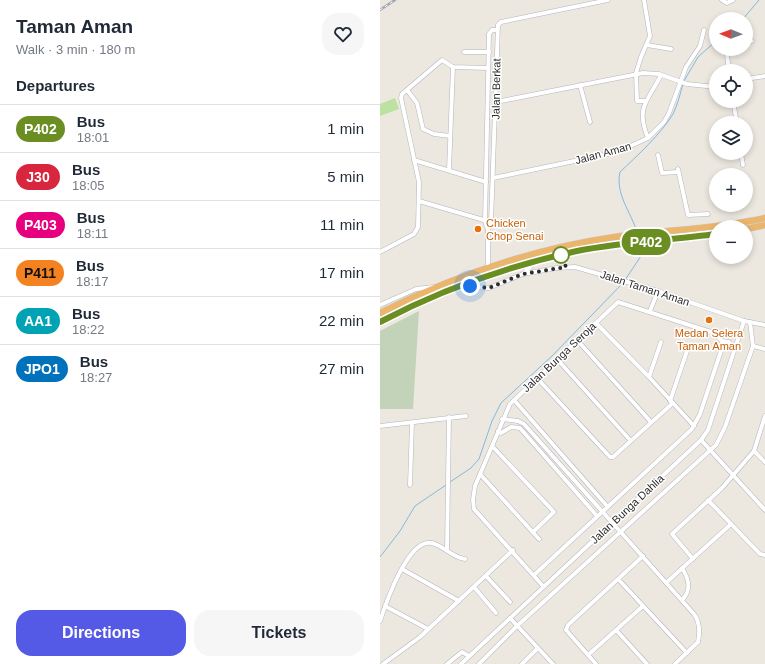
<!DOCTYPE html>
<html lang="en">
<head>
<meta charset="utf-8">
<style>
	body { margin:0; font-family:Helvetica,sans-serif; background:#f6f6f7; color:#1f2937; height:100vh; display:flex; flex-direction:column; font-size:15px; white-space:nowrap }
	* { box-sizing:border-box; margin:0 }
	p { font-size:13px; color:#747a83 }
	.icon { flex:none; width:22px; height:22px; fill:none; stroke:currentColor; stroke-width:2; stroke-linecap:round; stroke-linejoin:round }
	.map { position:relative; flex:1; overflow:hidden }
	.sheet { display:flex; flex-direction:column; background:#fff; width:380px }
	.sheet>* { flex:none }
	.badge { padding:0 8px; border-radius:13px; font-size:14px; line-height:26px }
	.needle { width:26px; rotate:271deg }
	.tools { position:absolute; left:329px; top:12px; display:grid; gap:8px }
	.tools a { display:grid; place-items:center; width:44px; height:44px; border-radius:50%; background:#fff; box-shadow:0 2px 6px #0003; font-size:20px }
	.you { position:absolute; width:20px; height:20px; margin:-10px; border:3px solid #fff; border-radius:50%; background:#1a73e8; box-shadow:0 0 0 6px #1a73e833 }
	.map>.badge { position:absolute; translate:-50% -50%; box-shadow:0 0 0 2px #fff }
	h2 { padding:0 16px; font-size:15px; line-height:36px }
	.round { display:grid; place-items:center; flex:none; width:42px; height:42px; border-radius:16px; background:#f6f6f7 }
	.head { display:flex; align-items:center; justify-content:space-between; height:68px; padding:0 16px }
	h1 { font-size:19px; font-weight:600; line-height:30px }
	.primary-button { display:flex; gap:8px; margin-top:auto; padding:8px 16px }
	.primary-button a { flex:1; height:46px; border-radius:16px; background:#545ae5; color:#fff; font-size:16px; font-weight:600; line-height:46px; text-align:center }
	.primary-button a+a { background:#f6f6f7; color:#1f2937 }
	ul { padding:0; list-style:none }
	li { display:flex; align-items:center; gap:12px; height:48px; padding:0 16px; border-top:1px solid #e0e1e3 }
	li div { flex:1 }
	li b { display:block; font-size:15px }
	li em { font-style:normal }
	li .badge { min-width:44px; font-weight:700; text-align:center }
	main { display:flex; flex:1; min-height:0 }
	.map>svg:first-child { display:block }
</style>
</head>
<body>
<main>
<section class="sheet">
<div class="head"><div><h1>Taman Aman</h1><p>Walk · 3 min · 180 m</p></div><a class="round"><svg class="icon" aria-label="heart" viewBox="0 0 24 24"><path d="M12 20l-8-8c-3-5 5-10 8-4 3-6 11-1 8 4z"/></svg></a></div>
<h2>Departures</h2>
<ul>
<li><span class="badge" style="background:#6b8e23;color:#fff">P402</span><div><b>Bus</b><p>18:01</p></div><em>1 min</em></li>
<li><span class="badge" style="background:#d7263d;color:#fff">J30</span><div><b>Bus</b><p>18:05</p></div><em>5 min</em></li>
<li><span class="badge" style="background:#e6007e;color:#fff">P403</span><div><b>Bus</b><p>18:11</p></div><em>11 min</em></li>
<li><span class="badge" style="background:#f58220;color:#111">P411</span><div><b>Bus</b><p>18:17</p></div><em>17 min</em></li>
<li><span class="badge" style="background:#00a3b4;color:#fff">AA1</span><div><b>Bus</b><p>18:22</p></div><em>22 min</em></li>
<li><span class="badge" style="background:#0072bc;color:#fff">JPO1</span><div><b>Bus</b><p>18:27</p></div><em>27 min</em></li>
</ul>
<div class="primary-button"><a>Directions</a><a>Tickets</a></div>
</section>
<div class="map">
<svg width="385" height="664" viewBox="0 0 385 664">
	<rect width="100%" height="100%" fill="#ece8e0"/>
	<!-- cemetery -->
	<path fill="#c2d3b9" d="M 39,311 L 33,409 L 0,409 L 0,331 Z"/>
	<!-- pitch -->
	<path fill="#bde1a0" d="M 15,98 L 19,109 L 0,116 L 0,104 Z"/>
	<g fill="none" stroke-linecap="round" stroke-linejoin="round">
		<!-- stream -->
		<g stroke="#80b9e1" stroke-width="1">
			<path d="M 363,19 L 379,0"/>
			<path d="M 304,81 L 318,57 L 336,41"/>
			<path d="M 257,232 C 251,212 235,194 240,172 C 257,156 281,134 293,114 C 298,104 300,94 303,84"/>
			<path d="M 245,280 L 261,256 L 261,245"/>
			<path d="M 70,482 L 91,468 L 99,459 L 112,421 L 121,403 L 172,356 L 243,283"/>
			<path d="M 0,557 L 20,531 L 35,506 L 66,485"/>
		</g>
		<!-- minor casing -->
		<g stroke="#b3b4be" stroke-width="5">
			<g id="minor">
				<path d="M 264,0 L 270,36 L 261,57 L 256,73 L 257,101 L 265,101"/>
				<path d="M 342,0 L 347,3 L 353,0"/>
				<path d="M 366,41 L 372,41"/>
				<path d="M 267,45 L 291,49"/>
				<path d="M 349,49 L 347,55 L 349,71"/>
				<path d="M 84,52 L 109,52"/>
				<path d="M 366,79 L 385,76"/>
				<path d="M 200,85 L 210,122"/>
				<path d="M 27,90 L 37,103 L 43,129 L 54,134 L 70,136"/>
				<path d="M 353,101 L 357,123"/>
				<path d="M 116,102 L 263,73 L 279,74 L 307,84 L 336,87"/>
				<path d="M 268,138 C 255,107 268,101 281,75"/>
				<path d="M 361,153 L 363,165"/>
				<path d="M 278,155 L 282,173 L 298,172"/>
				<path d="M 34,160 L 106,182"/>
				<path d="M 298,169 L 308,215 L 328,214"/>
				<path d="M 69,170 L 73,67"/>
				<path d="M 113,178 L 228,154 L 242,150 L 268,138 L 284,122 L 289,113 L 306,67 L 320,46 L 324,30"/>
				<path d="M 39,201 L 107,221"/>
				<path d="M 108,230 L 105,221 L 109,34 L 112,30 L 117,30"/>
				<path d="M 0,252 L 34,234 L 38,227 L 39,182 L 21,98 L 22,94 L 62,60 L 73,67 L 108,68"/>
				<path d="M 108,267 L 108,230 L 111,222 L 118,25 L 121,22 L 228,0"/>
				<path d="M 143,274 L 177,268 L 195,267 L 278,291 L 364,321 L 385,325"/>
				<path d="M 85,286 L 109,288 L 143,274 L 154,263"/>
				<path d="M 0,305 L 36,289 L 54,287"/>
				<path d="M 270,311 L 278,291"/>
				<path d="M 216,323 L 269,377 L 314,426"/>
				<path d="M 197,340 L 271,422"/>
				<path d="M 342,341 L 349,342"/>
				<path d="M 373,346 L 385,349"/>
				<path d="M 177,359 L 250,440"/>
				<path d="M 269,377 L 281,342"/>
				<path d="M 157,378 L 230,457 L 233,457 L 293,403"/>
				<path d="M 134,400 L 227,506"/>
				<path d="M 290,401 L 307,351"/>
				<path d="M 122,419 L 138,421 L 144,424 L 314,614 C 320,622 320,632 318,642 L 295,664"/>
				<path d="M 0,426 L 86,416"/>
				<path d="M 118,431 L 121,433 L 131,427 L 140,428 L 217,516"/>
				<path d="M 321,440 L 385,510"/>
				<path d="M 112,446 L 174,512 L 153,532"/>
				<path d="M 374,451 L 385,462"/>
				<path d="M 100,474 L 159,539"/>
				<path d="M 30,485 L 32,423"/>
				<path d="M 328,500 L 380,554 L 385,555"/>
				<path d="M 67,550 L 69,417"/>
				<path d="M 313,559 L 292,534 L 342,488 L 374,451 L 385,416"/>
				<path d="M 22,569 L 79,601"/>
				<path d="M 154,575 L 312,429 L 320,414 L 342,348 L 342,341 L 334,333 L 238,302 L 130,404 L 95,486 L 93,500 L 94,509 L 163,586"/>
				<path d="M 106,576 L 130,602"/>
				<path d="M 239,580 L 307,653"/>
				<path d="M 287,582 L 351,524"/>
				<path d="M 94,587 L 116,613"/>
				<path d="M 302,600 C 312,590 309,579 302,568"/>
				<path d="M 5,606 L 48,629"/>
				<path d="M 130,618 L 173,664"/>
				<path d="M 0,621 C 6,603 28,538 52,543 C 64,546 73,558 85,559"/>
				<path d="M 236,630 L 267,664"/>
				<path d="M 208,655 L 263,606"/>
				<path d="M 3,664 L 40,637 L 133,550"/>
				<path d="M 67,664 L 82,652 L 89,656"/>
				<path d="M 81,664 L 321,440 L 328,430 L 364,321"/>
				<path d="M 99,664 L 137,626 L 336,445 L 345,427 L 373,346 L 370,322"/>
				<path d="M 142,664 L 158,648"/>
				<path d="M 216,664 L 186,630 L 188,625 L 263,556"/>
			</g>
		</g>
		<!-- highway casing -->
		<g stroke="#c8c8c8" stroke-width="7">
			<g id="highway">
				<path d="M 366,229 L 385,225"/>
				<path d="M 0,313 C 74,276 153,249 235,237 C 285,230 336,229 385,218"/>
				<path d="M 0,322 C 62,289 129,267 197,251 C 242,241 290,240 336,234"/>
			</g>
		</g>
		<!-- minor -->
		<use href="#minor" stroke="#fff" stroke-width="4"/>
		<!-- highway -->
		<use href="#highway" stroke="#ebb56b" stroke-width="6"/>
		<!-- rail casing -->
		<g stroke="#a3a3b4" stroke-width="2.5">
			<path id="rail" d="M 0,10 L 15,0"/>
		</g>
		<!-- rail -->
		<use href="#rail" stroke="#fff" stroke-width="1" stroke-dasharray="3" stroke-linecap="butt"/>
	</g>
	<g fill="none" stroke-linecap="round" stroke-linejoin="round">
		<!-- line casing -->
		<g stroke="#fff" stroke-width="9">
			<path id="line" d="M 0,322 C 62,289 129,266 197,251 C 242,242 290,240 336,234"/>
		</g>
		<!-- line -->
		<use href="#line" stroke="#6b8e23" stroke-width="6"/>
		<!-- walk -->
		<path stroke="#2c2c2c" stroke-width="4" stroke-dasharray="0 7.2" d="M 90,286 L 109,288 L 143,274 L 186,267 L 181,255"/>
	</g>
	<!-- markers -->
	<g fill="#e8710a" stroke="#fff" stroke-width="1.5">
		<circle cx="98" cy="229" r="4"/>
		<circle cx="329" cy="320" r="4"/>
	</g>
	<circle fill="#fff" stroke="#6b8e23" stroke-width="2" cx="181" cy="255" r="8"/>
	<g text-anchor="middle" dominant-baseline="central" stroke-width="3" stroke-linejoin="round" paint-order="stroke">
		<!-- street labels -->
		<g font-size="11" fill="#2c2c2c" stroke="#fff">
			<text transform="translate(116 89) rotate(-89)">Jalan Berkat</text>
			<text transform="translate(223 153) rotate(-15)">Jalan Aman</text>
			<text transform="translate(265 288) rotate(18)">Jalan Taman Aman</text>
			<text transform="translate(179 357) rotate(-43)">Jalan Bunga Seroja</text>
			<text transform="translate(247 509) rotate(-43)">Jalan Bunga Dahlia</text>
		</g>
		<!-- food labels -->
		<g font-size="11" fill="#c56008" stroke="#fff" text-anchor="start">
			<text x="106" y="223">Chicken<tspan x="106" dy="13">Chop Senai</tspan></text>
			<text x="329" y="333" text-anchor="middle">Medan Selera<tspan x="329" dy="13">Taman Aman</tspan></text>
		</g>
	</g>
</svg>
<div class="tools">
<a><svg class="needle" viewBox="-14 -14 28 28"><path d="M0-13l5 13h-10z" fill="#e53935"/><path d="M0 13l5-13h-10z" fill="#747a83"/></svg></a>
<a><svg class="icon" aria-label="locate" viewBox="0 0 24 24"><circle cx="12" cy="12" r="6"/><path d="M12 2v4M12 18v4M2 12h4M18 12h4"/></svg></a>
<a><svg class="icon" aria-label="layers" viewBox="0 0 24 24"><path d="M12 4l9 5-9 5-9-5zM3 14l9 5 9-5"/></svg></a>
<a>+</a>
<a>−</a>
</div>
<div class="you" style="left:90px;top:286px"></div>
<b class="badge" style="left:266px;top:242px;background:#6b8e23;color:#fff">P402</b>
</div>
</main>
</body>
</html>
